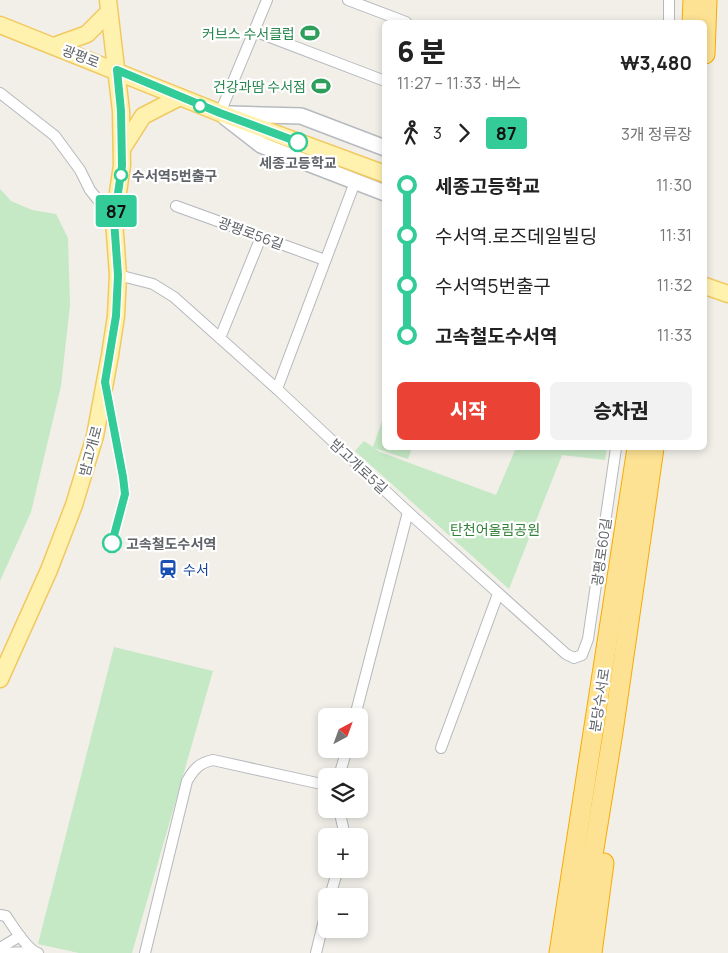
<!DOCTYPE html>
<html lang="ko">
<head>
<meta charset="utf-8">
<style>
	body { margin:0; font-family:Manrope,"Noto Sans KR",sans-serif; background:#f2f2f2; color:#222; height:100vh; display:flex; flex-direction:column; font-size:19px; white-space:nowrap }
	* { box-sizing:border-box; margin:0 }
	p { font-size:16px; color:#767676 }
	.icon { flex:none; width:28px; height:28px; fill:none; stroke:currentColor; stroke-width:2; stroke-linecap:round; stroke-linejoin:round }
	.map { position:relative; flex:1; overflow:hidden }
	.details { position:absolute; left:382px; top:20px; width:325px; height:430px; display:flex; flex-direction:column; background:#fff; border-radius:8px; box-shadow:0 2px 8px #0003 }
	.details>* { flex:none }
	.badge { padding:0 10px; border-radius:4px; font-size:18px; line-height:32px }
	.needle { width:32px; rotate:41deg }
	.buttons { position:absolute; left:318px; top:708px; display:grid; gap:10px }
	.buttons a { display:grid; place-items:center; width:50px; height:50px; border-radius:8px; background:#fff; box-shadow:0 2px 8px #0003; font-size:25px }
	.map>.badge { position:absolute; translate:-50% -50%; box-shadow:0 0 0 2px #fff }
	.legs { display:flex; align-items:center; gap:8px; height:55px; padding:0 15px; font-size:16px }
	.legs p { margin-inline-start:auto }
	.overview { display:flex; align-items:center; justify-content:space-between; height:85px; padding:0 15px }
	h1 { font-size:28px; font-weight:800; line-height:38px }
	.action { display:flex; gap:10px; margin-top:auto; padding:10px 15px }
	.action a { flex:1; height:58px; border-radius:8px; background:#ea4335; color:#fff; font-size:20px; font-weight:800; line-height:58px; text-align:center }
	.action a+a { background:#f2f2f2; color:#222 }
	ul { padding:0 15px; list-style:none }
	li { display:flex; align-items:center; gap:18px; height:50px; font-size:19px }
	li i { display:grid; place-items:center; width:8px; height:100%; margin:0 6px; background:currentColor }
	li i::after { content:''; width:12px; height:12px; margin:-6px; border:4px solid; border-radius:50%; background:#fff }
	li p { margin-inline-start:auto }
	li:first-child i { background:linear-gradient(#0000 50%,currentColor 0) }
	li:last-child i { background:linear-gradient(currentColor 50%,#0000 0) }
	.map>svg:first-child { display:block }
</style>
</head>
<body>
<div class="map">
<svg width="728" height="953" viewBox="0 0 728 953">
	<rect width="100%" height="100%" fill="#f1efe8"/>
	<!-- green -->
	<g fill="#c5e8c5">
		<path d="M 0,189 L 11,201 L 32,210 L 56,214 L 68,238 L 70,305 L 61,386 L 31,512 L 0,581 Z"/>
		<path d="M 384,415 L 385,448 L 412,448 L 408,459 L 374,448 L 380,452 L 496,495 L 516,448 L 607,448 L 605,460 L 562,455 L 509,589 L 355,451 L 364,441 L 373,447 Z"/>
		<path d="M 114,647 L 213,671 L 132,953 L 79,953 L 38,944 Z"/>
	</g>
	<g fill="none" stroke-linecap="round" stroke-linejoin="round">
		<!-- street casing -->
		<g stroke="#b5b8bc" stroke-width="12">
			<g id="street">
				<path d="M 348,0 L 406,22"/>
				<path d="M 669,22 L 669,0"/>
				<path d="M 254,31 L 385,81"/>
				<path d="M 0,93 L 55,136 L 80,170 L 90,190 L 114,220"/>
				<path d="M 220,113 L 267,0"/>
				<path d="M 176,206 L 325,260"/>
				<path d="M 118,275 L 153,284 L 174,297 L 277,389 L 408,512 L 566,654 L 574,658 L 582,655 L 588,639 L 616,448"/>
				<path d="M 220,338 L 261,237"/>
				<path d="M 277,389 L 355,182"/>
				<path d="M 355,716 L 408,512"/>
				<path d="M 441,748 L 498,594"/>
				<path d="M 339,776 L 347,749"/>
				<path d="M 339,809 L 345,836"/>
				<path d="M 330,896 L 338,869"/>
				<path d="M 0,915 L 6,916 C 13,926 27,950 38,953"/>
				<path d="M 0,948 L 20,936"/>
				<path d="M 0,953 L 34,952"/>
				<path d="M 145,953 L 187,781 C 194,769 199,763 213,760 L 326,785"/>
				<path d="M 316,953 L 326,912"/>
			</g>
		</g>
		<!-- secondary casing -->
		<g stroke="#b6babf" stroke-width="18">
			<g id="secondary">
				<path d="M 229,114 L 301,116 L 385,148"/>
				<path d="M 225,117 L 261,145 L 385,193"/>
			</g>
		</g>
		<!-- primary casing -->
		<g stroke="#f2c960" stroke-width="19">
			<g id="primary">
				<path d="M 0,25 L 220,113 L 385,174"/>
				<path d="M 54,46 L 87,34 L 108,13"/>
				<path d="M 122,149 L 143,116 L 180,97"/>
				<path d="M 705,286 L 728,294"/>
				<path d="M 0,679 L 49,570 L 74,505 L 95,436 L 110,355 L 116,316 L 118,275 L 114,220 L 122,165 L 121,111 L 108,0"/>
			</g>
		</g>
		<!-- highway casing -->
		<g stroke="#f9ab00" stroke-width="21">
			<g id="highway">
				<path d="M 692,22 L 693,0"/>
				<path d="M 705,54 L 707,0"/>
				<path d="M 559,953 L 637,448"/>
				<path d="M 577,953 L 613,732 L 654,448"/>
				<path d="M 592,953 L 604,863"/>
			</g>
		</g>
		<!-- street -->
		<use href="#street" stroke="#fff" stroke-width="10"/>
		<!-- secondary -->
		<use href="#secondary" stroke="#fff" stroke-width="15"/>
		<!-- primary -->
		<use href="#primary" stroke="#fff2af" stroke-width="16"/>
		<!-- highway -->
		<use href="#highway" stroke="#fde293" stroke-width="19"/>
	</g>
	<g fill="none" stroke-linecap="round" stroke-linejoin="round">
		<!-- line-1 casing -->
		<g stroke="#fff" stroke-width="11">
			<path id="line-1" d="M 112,543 L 125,494 L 123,477 L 105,382 L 116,316 L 118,275 L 114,220 L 122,166 L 121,111 L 117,70 L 220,113 L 298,142"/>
		</g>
		<!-- line-1 -->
		<use href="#line-1" stroke="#3c9" stroke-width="8"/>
	</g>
	<!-- icons -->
	<defs>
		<g id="stadium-bare" transform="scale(1.5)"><path d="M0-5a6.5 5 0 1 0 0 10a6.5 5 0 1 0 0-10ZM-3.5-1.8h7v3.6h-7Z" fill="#2e9e5b" stroke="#fff" stroke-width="2.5" paint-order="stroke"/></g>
		<g id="station-bare" transform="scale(1.5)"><path d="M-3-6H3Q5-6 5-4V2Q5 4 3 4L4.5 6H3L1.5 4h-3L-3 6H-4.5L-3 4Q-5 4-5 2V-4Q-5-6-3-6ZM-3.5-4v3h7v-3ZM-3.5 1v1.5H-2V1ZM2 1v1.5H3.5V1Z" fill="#1a4fb4" stroke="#fff" stroke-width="2.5" paint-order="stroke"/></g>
	</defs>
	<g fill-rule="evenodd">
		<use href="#stadium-bare" x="310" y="33"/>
		<use href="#stadium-bare" x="321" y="86"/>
		<use href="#station-bare" x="168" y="569"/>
	</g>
	<!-- markers -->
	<g fill="#fff" stroke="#3c9" stroke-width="2.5">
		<circle cx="200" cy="106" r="6"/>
		<circle cx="298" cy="142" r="9"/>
		<circle cx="121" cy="175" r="6"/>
		<circle cx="112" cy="543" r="9"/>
	</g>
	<g text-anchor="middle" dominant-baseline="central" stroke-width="4.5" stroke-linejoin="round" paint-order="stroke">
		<!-- leisure labels -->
		<g font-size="14" fill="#27864d" stroke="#fff" text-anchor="end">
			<text x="295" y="33">커브스 수서클럽</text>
			<text x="306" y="86">건강과땀 수서점</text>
		</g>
		<!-- street labels -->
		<g font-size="14" fill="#5f6368" stroke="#fff">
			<text transform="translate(81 56) rotate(21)">광평로</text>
			<text transform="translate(251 233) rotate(20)">광평로56길</text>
			<text transform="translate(90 451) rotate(-75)">밤고개로</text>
			<text transform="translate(359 466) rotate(43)">밤고개로5길</text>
			<text transform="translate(601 552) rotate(-82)">광평로60길</text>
			<text transform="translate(599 700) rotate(-81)">분당수서로</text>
		</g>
		<!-- stop labels -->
		<g font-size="14" font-weight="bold" fill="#5f6368" stroke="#fff" text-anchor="start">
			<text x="298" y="162" text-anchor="middle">세종고등학교</text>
			<text x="132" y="175">수서역5번출구</text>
			<text x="126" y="543">고속철도수서역</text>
		</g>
		<!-- park labels -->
		<g font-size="14" fill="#348238" stroke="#fff">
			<text x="495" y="529">탄천어울림공원</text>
		</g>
		<!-- transit labels -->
		<g font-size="14" fill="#164399" stroke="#fff" text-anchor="start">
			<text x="183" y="569">수서</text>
		</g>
	</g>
</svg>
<div class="buttons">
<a><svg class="needle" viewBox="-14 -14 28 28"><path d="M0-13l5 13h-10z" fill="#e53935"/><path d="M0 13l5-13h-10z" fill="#767676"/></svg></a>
<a><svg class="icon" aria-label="layers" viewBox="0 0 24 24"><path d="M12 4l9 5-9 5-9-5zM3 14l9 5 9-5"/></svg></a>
<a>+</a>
<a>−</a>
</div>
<b class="badge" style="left:116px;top:211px;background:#3c9;color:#111">87</b>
<section class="details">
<div class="overview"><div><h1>6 분</h1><p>11:27 – 11:33 · 버스</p></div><b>₩3,480</b></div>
<div class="legs"><svg class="icon" aria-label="walk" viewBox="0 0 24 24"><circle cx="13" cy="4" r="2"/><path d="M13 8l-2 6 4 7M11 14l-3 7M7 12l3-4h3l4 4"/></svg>3<svg class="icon" aria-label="forward" viewBox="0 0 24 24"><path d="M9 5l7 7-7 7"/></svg><b class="badge" style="background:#3c9;color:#111">87</b><p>3개 정류장</p></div>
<ul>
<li><i style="color:#3c9"></i><b>세종고등학교</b><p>11:30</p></li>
<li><i style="color:#3c9"></i><span>수서역.로즈데일빌딩</span><p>11:31</p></li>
<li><i style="color:#3c9"></i><span>수서역5번출구</span><p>11:32</p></li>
<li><i style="color:#3c9"></i><b>고속철도수서역</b><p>11:33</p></li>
</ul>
<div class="action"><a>시작</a><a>승차권</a></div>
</section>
</div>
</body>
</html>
